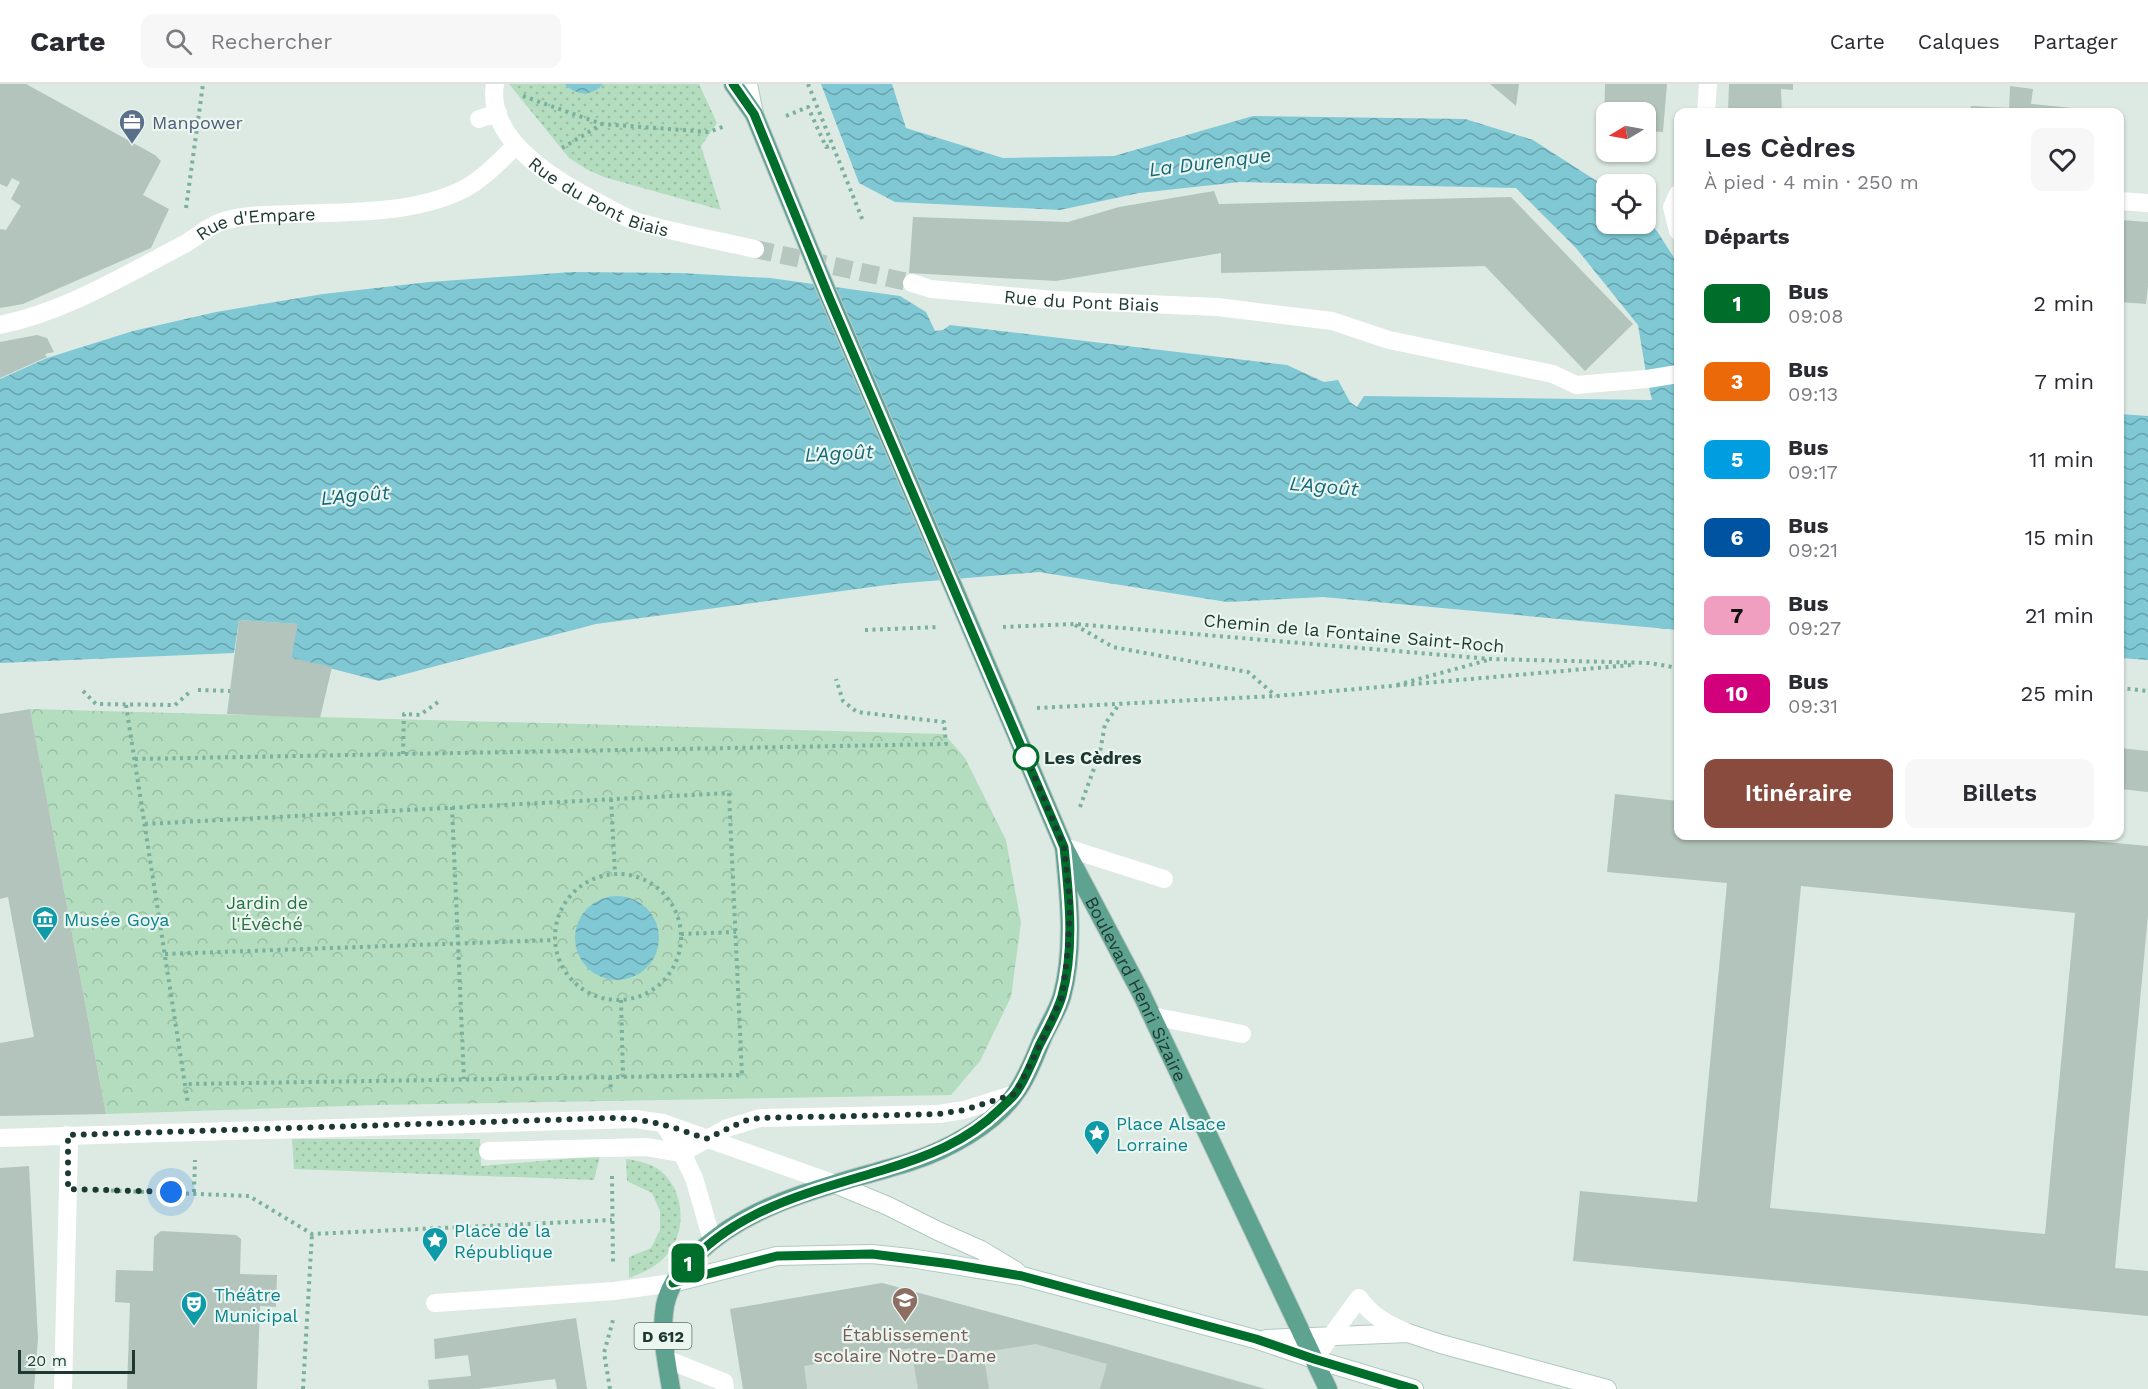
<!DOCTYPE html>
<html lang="fr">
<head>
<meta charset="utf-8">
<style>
	body { margin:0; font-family:"Work Sans",sans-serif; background:#f7f7f7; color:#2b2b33; height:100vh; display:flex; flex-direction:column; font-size:22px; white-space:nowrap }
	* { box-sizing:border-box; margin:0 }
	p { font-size:20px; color:#7c7c81 }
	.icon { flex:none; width:33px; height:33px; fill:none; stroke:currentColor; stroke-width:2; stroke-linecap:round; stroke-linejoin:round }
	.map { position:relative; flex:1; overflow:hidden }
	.details { position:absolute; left:1674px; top:24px; width:450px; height:732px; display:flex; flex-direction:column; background:#fff; border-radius:12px; box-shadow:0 2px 4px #0004 }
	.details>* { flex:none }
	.badge { padding:0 12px; border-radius:9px; font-size:21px; line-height:39px }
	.needle { width:39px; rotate:260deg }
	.tools { position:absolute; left:1596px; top:18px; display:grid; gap:12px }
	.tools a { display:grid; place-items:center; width:60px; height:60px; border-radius:12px; background:#fff; box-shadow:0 2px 4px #0004; font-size:30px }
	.scale { position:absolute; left:18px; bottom:15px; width:117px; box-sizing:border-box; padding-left:6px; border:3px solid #1d3932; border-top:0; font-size:16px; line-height:21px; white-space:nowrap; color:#1d3932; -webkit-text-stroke:4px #ecf6f1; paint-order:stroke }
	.you { position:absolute; width:30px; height:30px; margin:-15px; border:4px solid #fff; border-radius:50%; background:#1a73e8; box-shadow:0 0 0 9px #1a73e833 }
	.map>.badge { position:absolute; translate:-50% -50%; box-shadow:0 0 0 3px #fff }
	h2 { padding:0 30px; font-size:22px; line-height:54px }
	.round { display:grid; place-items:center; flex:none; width:63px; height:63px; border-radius:12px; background:#f7f7f7 }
	.headline { display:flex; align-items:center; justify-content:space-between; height:102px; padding:0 30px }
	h1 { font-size:28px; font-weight:600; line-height:45px }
	.action { display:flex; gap:12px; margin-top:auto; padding:12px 30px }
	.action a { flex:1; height:69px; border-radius:12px; background:#894b3d; color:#fff; font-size:24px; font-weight:600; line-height:69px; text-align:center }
	.action a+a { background:#f7f7f7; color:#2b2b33 }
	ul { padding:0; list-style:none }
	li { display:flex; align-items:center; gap:18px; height:78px; padding:0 30px }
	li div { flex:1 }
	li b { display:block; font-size:22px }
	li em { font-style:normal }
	li .badge { min-width:66px; font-weight:700; text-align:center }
	header { display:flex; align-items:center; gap:36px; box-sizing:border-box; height:84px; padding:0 30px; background:#fff; border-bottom:2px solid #e1e1e2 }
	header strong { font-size:28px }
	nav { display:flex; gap:33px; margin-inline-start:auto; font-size:21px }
	.search { width:420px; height:54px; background:#f7f7f7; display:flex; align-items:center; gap:15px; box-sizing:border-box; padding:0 21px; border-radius:12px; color:#7c7c81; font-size:22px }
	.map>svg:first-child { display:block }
</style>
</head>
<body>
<header>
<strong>Carte</strong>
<div class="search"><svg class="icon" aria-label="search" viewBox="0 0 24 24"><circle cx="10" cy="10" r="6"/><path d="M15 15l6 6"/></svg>Rechercher</div>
<nav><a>Carte</a><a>Calques</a><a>Partager</a></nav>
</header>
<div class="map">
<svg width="2148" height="1305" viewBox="0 0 2148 1305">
	<defs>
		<pattern id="grass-dots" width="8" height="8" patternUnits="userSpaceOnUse" patternTransform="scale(1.5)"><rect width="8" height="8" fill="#b3ddbe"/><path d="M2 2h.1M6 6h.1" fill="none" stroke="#9abea4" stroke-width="1.8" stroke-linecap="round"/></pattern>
		<pattern id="park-crowns" width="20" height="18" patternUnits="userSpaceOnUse" patternTransform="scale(1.5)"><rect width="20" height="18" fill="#b3ddbe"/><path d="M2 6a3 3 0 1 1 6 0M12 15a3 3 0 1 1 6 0" fill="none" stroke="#9abea4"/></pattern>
		<pattern id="water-waves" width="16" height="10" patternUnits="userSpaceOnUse" patternTransform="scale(1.5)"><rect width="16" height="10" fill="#7fc8d4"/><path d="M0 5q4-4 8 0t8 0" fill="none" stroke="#67a3ad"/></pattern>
	</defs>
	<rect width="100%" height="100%" fill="#dceae3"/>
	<!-- built -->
	<path fill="#cad9d2" d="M 882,1199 L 1111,1261 L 1267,1305 L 743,1305 L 787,1285 L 775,1217 Z"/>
	<!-- grass -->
	<g fill="url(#grass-dots)">
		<path d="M 509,0 L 699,0 L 717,39 L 701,62 L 721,126 L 604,93 L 586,85 L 569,74 Z"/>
		<path d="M 292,1055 L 480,1055 L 481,1082 L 600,1072 L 594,1096 L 294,1085 Z"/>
		<path d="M 626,1075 C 639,1077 656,1080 665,1091 C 683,1110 686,1143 671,1165 C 662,1180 645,1188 629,1194 L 629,1173 L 651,1164 L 660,1146 L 660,1127 L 652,1109 L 627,1097 Z"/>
	</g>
	<!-- park -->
	<path fill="url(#park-crowns)" d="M 30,625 L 944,650 L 965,674 L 1006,756 L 1021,839 L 1011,913 L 980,977 L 951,1011 L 377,1021 L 106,1030 Z"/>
	<!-- water -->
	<g fill="url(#water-waves)">
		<path d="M 565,0 L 603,0 C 592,13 576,12 565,0 Z"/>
		<path d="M 821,0 L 892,0 L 906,44 L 1003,74 L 1114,72 L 1253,32 L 1465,35 L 1533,56 L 1606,103 L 1606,140 L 1646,140 L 1646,136 L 1657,147 L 1678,180 L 1678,546 L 1323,513 L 1227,518 L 1039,488 L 894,500 L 596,540 L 379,597 L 291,574 L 297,540 L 239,536 L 234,569 L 0,579 L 0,295 L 47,274 L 133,247 L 216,228 L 323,210 L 429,198 L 572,188 L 680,189 L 770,194 L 900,212 L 926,228 L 935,247 L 943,246 L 950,241 L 1287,281 L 1324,298 L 1338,296 L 1350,318 L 1357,323 L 1364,312 L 1652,316 L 1647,295 L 1638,241 L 1576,164 L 1516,104 L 1240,98 L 1139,109 L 1060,126 L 895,118 L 859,99 Z"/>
		<path d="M 2120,330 L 2148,332 L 2148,576 L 2120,574 Z"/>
		<circle cx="617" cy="854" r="42"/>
	</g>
	<!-- building -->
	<g fill="#b2c4bc" fill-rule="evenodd">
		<path d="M 0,0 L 26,0 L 155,71 L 161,77 L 143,111 L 169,125 L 151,164 L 23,220 L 0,224 L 0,145 L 6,146 L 21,122 L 11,115 L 20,98 L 12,94 L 7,103 L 0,100 Z"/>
		<path d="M 1490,0 L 1519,0 L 1516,22 Z"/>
		<path d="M 1605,0 L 1667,0 L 1663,48 L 1646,47 L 1646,28 L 1606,28 L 1606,44 L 1604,44 Z"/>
		<path d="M 1729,0 L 1793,0 L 1793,6 L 1781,5 L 1782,28 L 1728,28 Z"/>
		<path d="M 2010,2 L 2033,5 L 2031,20 L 2092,26 L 2092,28 L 1970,28 L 1971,22 L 2009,24 Z"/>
		<path d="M 1214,107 L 1219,120 L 1511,113 L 1633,240 L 1585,287 L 1485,182 L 1221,189 L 1221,169 L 1056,197 L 909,189 L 913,133 L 1068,138 L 1119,123 Z"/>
		<path d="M 2120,136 L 2148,138 L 2148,202 L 2146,220 L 2120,218 Z"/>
		<path d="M 37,251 L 47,254 L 54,268 L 45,270 L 47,273 L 0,294 L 0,258 Z"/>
		<path d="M 239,536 L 298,540 L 291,574 L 332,583 L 320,634 L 227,630 Z"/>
		<path d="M 30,625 L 101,1004 L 106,1030 L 0,1032 L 0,959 L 34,953 L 8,813 L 0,815 L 0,630 Z"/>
		<path d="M 2120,664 L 2148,667 L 2148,708 L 2120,705 Z"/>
		<path d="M 1615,710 L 1678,717 L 1678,752 L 2039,752 L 2148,762 L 2148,831 L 2115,1184 L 2148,1187 L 2148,1232 L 1573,1177 L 1580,1107 L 1697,1118 L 1727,799 L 1607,788 ZM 1801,802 L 2075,829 L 2045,1150 L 1770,1124 Z"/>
		<path d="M 29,1082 L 38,1255 L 34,1305 L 0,1305 L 0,1084 Z"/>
		<path d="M 161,1147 L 236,1151 L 241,1155 L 240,1190 L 277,1191 L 276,1223 L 260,1222 L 257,1305 L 127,1305 L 130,1219 L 115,1218 L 116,1186 L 153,1187 L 154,1153 Z"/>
		<path d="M 882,1199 L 1111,1261 L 1264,1305 L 1100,1305 L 1107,1280 L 1036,1260 L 983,1268 L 989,1305 L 918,1305 L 911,1264 L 804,1282 L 807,1305 L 743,1305 L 730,1225 Z"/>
		<path d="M 576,1234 L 587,1305 L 557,1305 L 555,1295 L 478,1305 L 429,1305 L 428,1296 L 471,1292 L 468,1271 L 435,1275 L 434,1255 Z"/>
	</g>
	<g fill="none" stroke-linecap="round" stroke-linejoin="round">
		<!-- street-tunnel -->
		<path stroke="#b6c7c0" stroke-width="18" stroke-dasharray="18 9" stroke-linecap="butt" d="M 755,165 L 912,199"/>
		<!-- secondary casing -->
		<g stroke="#afcac0" stroke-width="20">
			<g id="secondary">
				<path d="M 748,0 L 754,30"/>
				<path d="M 835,1100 L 888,1122 L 938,1147 L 981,1166 L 1016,1187"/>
				<path d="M 673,1199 L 777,1172 L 872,1170 L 910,1174 L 1022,1192 L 1255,1255 L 1314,1275 L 1414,1305"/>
				<path d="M 1266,1255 L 1408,1249 L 1441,1260 L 1607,1305"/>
			</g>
		</g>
		<!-- primary casing -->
		<g stroke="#c0c8c6" stroke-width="20">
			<g id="primary">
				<path d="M 733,0 L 754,30 L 820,191"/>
				<path id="s4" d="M 1006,626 L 1064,763 L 1142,911 L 1328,1305"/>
				<path d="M 671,1305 C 667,1280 661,1254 664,1229 C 666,1205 680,1187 696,1171 C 753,1115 836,1101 910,1078 C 947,1066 992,1042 1015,1010 C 1027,994 1035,972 1043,953 C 1049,940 1058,926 1062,912 C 1075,864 1069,812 1064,763"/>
			</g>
		</g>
		<!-- path -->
		<g stroke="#7ab09e" stroke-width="4" stroke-dasharray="3 4.5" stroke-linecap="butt">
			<path d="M 808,0 L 863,137"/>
			<path d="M 523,12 L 602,40 L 709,48 L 725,42"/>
			<path d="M 786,32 L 808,23 L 826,63 L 833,61"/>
			<path d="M 562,64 L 602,40"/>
			<path d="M 186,124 L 203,0"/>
			<path d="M 1075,541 L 1113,563 L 1248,588 L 1276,612"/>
			<path d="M 1003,543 L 1074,540 L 1491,575 L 1650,579 L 1678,584"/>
			<path d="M 865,546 L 939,543"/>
			<path d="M 1397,601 L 1488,576"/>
			<path d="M 2120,604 L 2148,607"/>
			<path d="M 198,606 L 230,607"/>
			<path d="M 83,607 L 96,620 L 175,621 L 191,607"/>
			<path d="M 126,621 L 188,1020"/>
			<path d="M 1037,624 L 1276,612 L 1631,581"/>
			<path d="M 403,670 L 404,630 L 420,631 L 441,616"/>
			<path d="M 135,675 L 946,660 L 944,638 L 857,628 L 843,617 L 836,595"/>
			<path d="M 611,715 L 615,789"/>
			<path d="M 452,723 L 464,995"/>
			<path d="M 1080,723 L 1100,668 L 1105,640 L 1120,619"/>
			<path d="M 145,740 L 729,709 L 742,991 L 185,1000"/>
			<circle cx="618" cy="853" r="63"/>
			<path d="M 681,850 L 736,848"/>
			<path d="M 165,870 L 555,856"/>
			<path d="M 621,916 L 623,993"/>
			<path d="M 610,993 L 611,1007"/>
			<path d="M 612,1092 L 613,1178"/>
			<path d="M 96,1106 L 249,1112 L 312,1150 L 612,1136"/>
			<path d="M 194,1108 L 195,1076"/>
			<path d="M 303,1305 L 312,1150"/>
			<path d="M 610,1305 L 604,1269 L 613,1236"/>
		</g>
		<!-- lane -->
		<g stroke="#fff" stroke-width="18">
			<path d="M 479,35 L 498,29"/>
			<path d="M 1647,295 L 1678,290"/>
			<path d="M 1064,763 L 1164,795"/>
			<path d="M 1152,932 L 1242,950"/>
			<path d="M 488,1067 L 646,1063 L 682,1069 L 727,1044 L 760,1034 L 939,1030 L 964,1026 L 1015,1010"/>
			<path d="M 435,1219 L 614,1207 L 673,1199"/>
			<path d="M 666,1275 L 724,1298 L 725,1305"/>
			<path d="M 1314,1275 L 1359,1214 C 1373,1233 1387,1240 1408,1249"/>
		</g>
		<!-- street -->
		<g stroke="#fff" stroke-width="18">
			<path id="s1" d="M 495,0 C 485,57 559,99 601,120 C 612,126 625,134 638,138 C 676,149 716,156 755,165"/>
			<path d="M 1706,28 L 1708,0"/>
			<path d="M 1678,110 L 1672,123 L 1678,147"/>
			<path d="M 2120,117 L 2148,119"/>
			<path id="s2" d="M 912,199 L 931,205 L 1054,216 L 1217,223 L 1332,237 L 1389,256 L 1553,290 L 1576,301 L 1647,295"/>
			<path id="s3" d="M 0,241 C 63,228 122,193 179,163 C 194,156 206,143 221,138 C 244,130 270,131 294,130 C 348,128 415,130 464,105 C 484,94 500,77 516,61"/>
			<path d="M 663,1039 L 835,1100"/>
			<path d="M 0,1054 L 635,1035 L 663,1039 L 682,1069 L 694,1094 L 712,1156"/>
			<path d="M 63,1305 L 69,1062 L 67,1051"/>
		</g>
		<!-- secondary -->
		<use href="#secondary" stroke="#fff" stroke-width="18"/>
		<!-- primary -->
		<use href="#primary" stroke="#5ea290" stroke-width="18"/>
		<!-- primary-bridge casing -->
		<g stroke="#c0c8c6" stroke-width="20" stroke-linecap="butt">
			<path id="primary-bridge" d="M 820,191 L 1006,626"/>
		</g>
		<!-- primary-bridge -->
		<use href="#primary-bridge" stroke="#5ea290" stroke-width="18"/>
	</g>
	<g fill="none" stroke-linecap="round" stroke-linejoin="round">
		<!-- line casing -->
		<g stroke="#fff" stroke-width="14">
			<path id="line" d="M 733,0 L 754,30 L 829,213 L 1064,763 C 1069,811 1075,865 1062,912 C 1057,929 1047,946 1039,962 C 1032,978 1025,997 1015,1010 C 1010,1016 1004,1021 999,1026 C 966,1058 926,1073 883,1086 C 804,1110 723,1128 673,1199 L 777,1172 L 872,1170 L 951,1180 L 1022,1192 L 1256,1255 L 1314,1275 L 1414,1305"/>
		</g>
		<!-- line -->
		<use href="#line" stroke="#006e2b" stroke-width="9"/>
		<!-- walk -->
		<path stroke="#1d3932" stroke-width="6" stroke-dasharray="0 10.8" d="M 171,1108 L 68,1105 L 68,1051 L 611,1034 C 649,1035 672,1042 706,1055 L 744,1037 L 760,1034 L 939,1030 L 964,1026 L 1015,1010 L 1034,973 L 1062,913 L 1068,866 L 1070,818 L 1064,763 L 1023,665 L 1026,673"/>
	</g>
	<!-- icons -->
	<defs>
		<g id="office-pin" transform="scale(1.35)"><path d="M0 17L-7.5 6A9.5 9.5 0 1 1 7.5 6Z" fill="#5c6f8a" stroke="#ecf6f1"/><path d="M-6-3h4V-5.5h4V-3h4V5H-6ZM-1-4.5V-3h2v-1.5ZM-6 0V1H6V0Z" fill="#fff"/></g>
		<g id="museum-pin" transform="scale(1.35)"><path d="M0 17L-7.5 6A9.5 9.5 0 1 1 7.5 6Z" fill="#0f9aa8" stroke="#ecf6f1"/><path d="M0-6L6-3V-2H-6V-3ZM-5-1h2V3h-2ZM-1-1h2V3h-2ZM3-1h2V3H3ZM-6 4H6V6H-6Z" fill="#fff"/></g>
		<g id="sight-pin" transform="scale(1.35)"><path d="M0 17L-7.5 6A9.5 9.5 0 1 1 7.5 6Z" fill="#0f9aa8" stroke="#ecf6f1"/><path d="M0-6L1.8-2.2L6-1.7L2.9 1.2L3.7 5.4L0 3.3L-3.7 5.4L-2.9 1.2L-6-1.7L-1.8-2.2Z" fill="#fff"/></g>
		<g id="school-pin" transform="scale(1.35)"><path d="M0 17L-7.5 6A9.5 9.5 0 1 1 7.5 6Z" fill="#8d6e63" stroke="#ecf6f1"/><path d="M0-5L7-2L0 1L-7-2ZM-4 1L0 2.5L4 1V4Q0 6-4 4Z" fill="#fff"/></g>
		<g id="theatre-pin" transform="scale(1.35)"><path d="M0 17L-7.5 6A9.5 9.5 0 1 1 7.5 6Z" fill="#0f9aa8" stroke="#ecf6f1"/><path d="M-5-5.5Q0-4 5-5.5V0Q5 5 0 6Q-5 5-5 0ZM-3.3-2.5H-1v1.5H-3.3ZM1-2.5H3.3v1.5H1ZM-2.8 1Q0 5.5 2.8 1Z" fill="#fff"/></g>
	</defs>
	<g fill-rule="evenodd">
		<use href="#office-pin" x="132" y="38"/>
		<use href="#museum-pin" x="45" y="835"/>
		<use href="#sight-pin" x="1097" y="1049"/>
		<use href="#sight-pin" x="435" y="1156"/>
		<use href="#school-pin" x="905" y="1216"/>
		<use href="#theatre-pin" x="194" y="1220"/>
	</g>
	<!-- markers -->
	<circle fill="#fff" stroke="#006e2b" stroke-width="3" cx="1026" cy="673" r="12"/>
	<g text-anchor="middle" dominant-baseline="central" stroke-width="4.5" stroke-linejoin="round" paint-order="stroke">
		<!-- shield labels -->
		<rect fill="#ecf6f1" stroke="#5b726b" stroke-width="1.5" x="634.5" y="1239" width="57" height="26" rx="4.5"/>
		<g font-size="16" font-weight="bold" fill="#1d3932">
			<text x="663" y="1252">D 612</text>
		</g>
		<!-- service labels -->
		<g font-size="18" fill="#4e5e75" stroke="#ecf6f1" text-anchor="start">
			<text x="152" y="38">Manpower</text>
		</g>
		<!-- street labels -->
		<g font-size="18" fill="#1d3932" stroke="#ecf6f1">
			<text stroke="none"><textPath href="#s1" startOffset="166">Rue du Pont Biais</textPath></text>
			<text stroke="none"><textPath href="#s3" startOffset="279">Rue d'Empare</textPath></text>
			<text stroke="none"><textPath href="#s2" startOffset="171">Rue du Pont Biais</textPath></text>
			<text transform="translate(1354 549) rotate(5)">Chemin de la Fontaine Saint-Roch</text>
			<text stroke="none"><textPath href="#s4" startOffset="308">Boulevard Henri Sizaire</textPath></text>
		</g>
		<!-- stop labels -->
		<g font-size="18" font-weight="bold" fill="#1d3932" stroke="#ecf6f1" text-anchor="start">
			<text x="1044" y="673">Les Cèdres</text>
		</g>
		<!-- park labels -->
		<g font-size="18" fill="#267242" stroke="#ecf6f1">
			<text x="267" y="818">Jardin de<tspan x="267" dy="21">l'Évêché</tspan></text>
		</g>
		<!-- culture labels -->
		<g font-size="18" fill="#0d838f" stroke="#ecf6f1" text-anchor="start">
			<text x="64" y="835">Musée Goya</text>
			<text x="1116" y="1039">Place Alsace<tspan x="1116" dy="21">Lorraine</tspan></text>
			<text x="454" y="1146">Place de la<tspan x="454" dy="21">République</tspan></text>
			<text x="214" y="1210">Théâtre<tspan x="214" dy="21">Municipal</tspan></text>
		</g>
		<!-- education labels -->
		<g font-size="18" fill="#785e54" stroke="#ecf6f1">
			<text x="905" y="1250">Établissement<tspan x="905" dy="21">scolaire Notre-Dame</tspan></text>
		</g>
		<!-- water labels -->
		<g font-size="20" font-style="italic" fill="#156978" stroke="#ecf6f1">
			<text transform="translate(1210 78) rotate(-7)">La Durenque</text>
			<text transform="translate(839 369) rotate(-3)">L'Agoût</text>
			<text transform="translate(1324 402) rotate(5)">L'Agoût</text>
			<text transform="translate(355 411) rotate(-5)">L'Agoût</text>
		</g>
	</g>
</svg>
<div class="tools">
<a><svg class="needle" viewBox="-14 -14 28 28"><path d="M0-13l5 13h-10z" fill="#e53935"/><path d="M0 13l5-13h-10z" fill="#7c7c81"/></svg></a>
<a><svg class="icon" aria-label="locate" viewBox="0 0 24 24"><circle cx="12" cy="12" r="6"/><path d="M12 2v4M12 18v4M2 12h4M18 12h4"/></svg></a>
</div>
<div class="scale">20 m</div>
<div class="you" style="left:171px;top:1108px"></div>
<b class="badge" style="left:688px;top:1179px;background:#006e2b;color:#fff">1</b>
<section class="details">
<div class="headline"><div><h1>Les Cèdres</h1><p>À pied · 4 min · 250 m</p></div><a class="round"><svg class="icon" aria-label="heart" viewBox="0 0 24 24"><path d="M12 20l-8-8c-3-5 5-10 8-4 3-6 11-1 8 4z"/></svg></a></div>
<h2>Départs</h2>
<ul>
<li><span class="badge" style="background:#006e2b;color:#fff">1</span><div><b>Bus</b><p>09:08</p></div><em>2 min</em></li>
<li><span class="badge" style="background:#eb6909;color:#fff">3</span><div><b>Bus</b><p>09:13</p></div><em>7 min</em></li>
<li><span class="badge" style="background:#009ee0;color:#fff">5</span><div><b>Bus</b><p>09:17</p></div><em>11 min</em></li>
<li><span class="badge" style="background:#0053a0;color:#fff">6</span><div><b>Bus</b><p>09:21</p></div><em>15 min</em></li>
<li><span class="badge" style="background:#f19fc1;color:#111">7</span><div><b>Bus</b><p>09:27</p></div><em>21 min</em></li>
<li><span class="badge" style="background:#d3007b;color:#fff">10</span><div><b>Bus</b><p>09:31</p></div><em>25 min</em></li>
</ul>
<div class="action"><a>Itinéraire</a><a>Billets</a></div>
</section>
</div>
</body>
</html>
